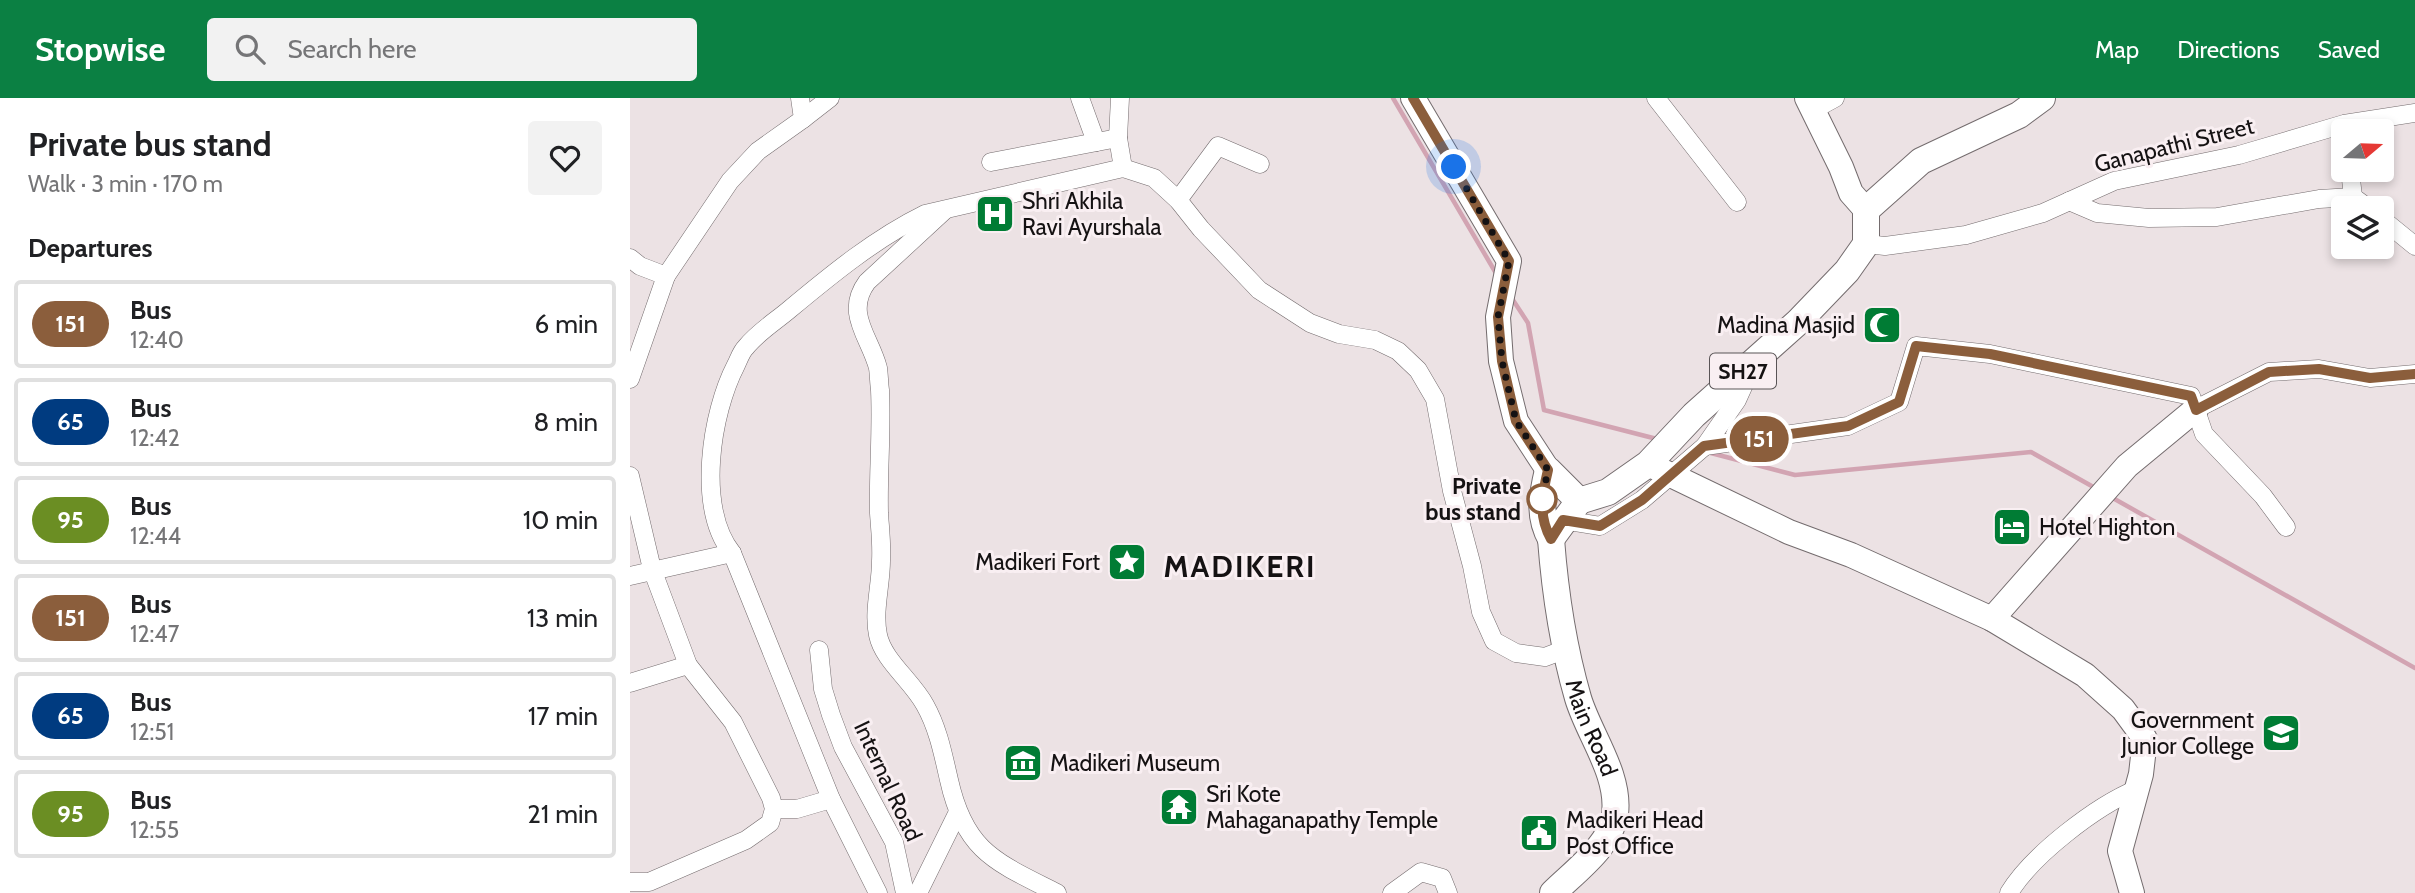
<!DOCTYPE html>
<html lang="en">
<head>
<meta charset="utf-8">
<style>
	body { margin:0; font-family:Cabin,sans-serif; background:#f2f2f2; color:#202124; height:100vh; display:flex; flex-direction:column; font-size:26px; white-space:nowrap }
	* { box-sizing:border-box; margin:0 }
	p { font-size:23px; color:#757577 }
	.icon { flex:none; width:38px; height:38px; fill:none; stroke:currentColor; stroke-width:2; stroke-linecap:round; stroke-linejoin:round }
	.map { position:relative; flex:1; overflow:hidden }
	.sheet { display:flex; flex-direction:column; background:#fff; width:630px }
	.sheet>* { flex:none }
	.badge { padding:0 14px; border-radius:23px; font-size:24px; line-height:46px }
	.needle { width:46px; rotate:71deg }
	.fabs { position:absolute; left:1701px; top:21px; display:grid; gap:14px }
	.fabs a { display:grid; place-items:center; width:63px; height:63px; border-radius:7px; background:#fff; box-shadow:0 4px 10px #0003; font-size:35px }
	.you { position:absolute; width:35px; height:35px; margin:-18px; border:5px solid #fff; border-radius:50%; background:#1a73e8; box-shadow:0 0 0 10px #1a73e833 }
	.map>.badge { position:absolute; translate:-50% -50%; box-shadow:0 0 0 4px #fff }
	h2 { padding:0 28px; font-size:26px; line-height:63px }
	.round { display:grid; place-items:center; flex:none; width:74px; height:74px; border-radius:7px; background:#f2f2f2 }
	.head { display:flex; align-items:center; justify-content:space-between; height:119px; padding:0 28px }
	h1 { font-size:33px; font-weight:700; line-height:52px }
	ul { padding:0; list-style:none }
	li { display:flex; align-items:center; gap:21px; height:88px; margin:0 14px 10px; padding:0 14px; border:4px solid #e0e0e0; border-radius:7px }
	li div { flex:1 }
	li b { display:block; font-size:26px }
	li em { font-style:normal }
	li .badge { min-width:77px; font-weight:700; text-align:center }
	header { display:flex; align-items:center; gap:42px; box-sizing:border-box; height:98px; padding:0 35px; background:#0b8043; color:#fff }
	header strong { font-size:33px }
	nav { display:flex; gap:38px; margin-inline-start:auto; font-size:24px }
	.search { width:490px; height:63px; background:#f2f2f2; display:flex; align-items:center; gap:18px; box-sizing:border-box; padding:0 24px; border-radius:7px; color:#757577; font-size:26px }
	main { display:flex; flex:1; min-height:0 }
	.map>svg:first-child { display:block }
</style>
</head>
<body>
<header>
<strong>Stopwise</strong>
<div class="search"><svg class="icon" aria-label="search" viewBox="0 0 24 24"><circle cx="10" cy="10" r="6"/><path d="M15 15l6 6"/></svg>Search here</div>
<nav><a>Map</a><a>Directions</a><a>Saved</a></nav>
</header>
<main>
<section class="sheet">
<div class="head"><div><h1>Private bus stand</h1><p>Walk · 3 min · 170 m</p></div><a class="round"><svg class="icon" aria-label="heart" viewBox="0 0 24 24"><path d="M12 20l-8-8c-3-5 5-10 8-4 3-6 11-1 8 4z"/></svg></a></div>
<h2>Departures</h2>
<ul>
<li><span class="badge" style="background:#8b5e3c;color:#fff">151</span><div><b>Bus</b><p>12:40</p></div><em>6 min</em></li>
<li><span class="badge" style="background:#003b80;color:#fff">65</span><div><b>Bus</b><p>12:42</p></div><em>8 min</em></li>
<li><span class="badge" style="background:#6b8e23;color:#fff">95</span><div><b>Bus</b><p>12:44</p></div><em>10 min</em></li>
<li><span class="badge" style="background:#8b5e3c;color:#fff">151</span><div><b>Bus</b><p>12:47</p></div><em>13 min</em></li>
<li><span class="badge" style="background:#003b80;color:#fff">65</span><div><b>Bus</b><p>12:51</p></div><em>17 min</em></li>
<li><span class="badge" style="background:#6b8e23;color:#fff">95</span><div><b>Bus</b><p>12:55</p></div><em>21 min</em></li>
</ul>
</section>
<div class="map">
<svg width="1785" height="795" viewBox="0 0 1785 795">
	<rect width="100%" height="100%" fill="#ece2e4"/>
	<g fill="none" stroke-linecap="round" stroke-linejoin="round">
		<!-- stream -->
		<g stroke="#d2a4b2" stroke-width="4.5">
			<path d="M 763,0 L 867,177"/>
			<path d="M 881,199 L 898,225 L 914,312 L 1027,341"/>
			<path d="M 1077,354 L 1165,377 L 1401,354 L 1467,391"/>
			<path d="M 1481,399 L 1785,570"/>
		</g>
		<!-- street casing -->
		<g stroke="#746c6e" stroke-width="19">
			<g id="street">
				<path d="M 450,0 L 466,44"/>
				<path d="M 490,0 L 488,40 L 493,70"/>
				<path d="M 1026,0 L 1107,104"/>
				<path d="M 1183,12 L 1205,0"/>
				<path d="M 173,21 L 200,0"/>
				<path d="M 361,64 L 488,40"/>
				<path d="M 1720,72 L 1723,99"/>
				<path d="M 548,102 L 588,48 L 630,66"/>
				<path d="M 1439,103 L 1467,115 L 1519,120 L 1587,119 L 1689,101 L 1723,99 L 1738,110"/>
				<path d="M 314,113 L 237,184 C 214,215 240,239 248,270 C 249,277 249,285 250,292 C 252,333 248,374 249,415 C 250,431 252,446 251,463 C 251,487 243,513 248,537 C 253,562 282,583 295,607 C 308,630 313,656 319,682 C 335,754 366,764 427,795"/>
				<path d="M 1752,121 L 1785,148"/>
				<path d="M 1236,146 L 1255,148 L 1336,137 L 1413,115 L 1484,83 L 1609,57 L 1714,26 L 1785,15"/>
				<path d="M 0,160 L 10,168 L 36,178 L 0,281"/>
				<path d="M 36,178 L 100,83 L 128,53 L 173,21 L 170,0"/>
				<path d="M 1121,271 L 1107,302 L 1075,348 L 1218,328 L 1269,304 L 1286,248 L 1360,256 L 1561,298 L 1574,336 L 1633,398 L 1656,429"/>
				<path d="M 1566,311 L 1639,274 L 1689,271 L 1740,280 L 1785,276"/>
				<path d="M 0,378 L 22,471 L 58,567 L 103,624 L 141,700 L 144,711 L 140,725 L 116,742 L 19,784 L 0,784"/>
				<path d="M 933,422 L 970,428 L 1012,402 L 1075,348"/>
				<path d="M 0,478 L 102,455"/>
				<path d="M 189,552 L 193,591 L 201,617 L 213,649 L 264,744 L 275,795"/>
				<path d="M 0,585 L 58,567"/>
				<path d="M 144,711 L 167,711 L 201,701"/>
				<path d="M 248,795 L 201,701 L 102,455 C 66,410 81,315 106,267 C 109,261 111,254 116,249 C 128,234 146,223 160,211 C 202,176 246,140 295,116 L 493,70 L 524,80 L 548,102 L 571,131 L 629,192 L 680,225 L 709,236 L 745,242 L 768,253 L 788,272 L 805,301 L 822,393 L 842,468 L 851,514 L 864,543 L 886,555 L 915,559 L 936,551"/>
				<path d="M 288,795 L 328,714"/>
				<path d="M 762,795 L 791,774 L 812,780 L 818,795"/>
				<path d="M 1379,795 C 1402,757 1466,708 1507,691"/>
			</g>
		</g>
		<!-- secondary casing -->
		<g stroke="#746c6e" stroke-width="26">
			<g id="secondary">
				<path d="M 783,0 L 879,163 L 868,219 L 871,263 L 886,323 L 918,372"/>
				<path d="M 1177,0 L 1211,69 L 1221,95 L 1236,112"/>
				<path d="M 1018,366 L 1159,434 L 1221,457 L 1362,521 L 1455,577 L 1493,611 L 1515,641 L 1511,676 L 1490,753 L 1502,795"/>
				<path d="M 1362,521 L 1497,368 L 1566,311"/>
			</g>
		</g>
		<!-- primary casing -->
		<g stroke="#746c6e" stroke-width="28">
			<g id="primary">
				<path d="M 918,372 L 949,403 L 921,441 C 908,418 912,397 918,372 Z"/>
				<path d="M 949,403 L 978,394 L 1018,366 L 1064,317 L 1168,224 L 1217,173 L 1236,146 L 1236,112 L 1291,63 L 1389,17 L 1412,0"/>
				<path id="s1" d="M 921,441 C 925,494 933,548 948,600 C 959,637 990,676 985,716 C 981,748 944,774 923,795"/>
			</g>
		</g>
		<!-- street -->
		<use href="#street" stroke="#fff" stroke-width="18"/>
		<!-- secondary -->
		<use href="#secondary" stroke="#fff" stroke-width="24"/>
		<!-- primary -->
		<use href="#primary" stroke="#fff" stroke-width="26"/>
	</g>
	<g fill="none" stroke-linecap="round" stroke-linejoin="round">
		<!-- line casing -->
		<g stroke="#fff" stroke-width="16">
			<path id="line" d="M 783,0 L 879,163 L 868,219 L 872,263 L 886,323 L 918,372 C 912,397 908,418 921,441 L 933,422 L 970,428 L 1012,402 L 1074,348 L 1218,328 L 1269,304 L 1286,248 L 1360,256 L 1561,298 L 1566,312 L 1639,274 L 1689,271 L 1740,280 L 1785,276"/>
		</g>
		<!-- line -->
		<use href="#line" stroke="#8b5e3c" stroke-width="10"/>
		<!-- walk -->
		<path stroke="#151213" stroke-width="7" stroke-dasharray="0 12.6" d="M 824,69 L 879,163 L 868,219 L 872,263 L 886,323 L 918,372 L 911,406 L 912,401"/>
	</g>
	<!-- icons -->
	<defs>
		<g id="hospital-square" transform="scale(2.0125)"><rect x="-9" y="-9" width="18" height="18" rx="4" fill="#007c34" stroke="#f9eff2"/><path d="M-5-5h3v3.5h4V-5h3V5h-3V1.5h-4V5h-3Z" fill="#fff"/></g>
		<g id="mosque-square" transform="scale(2.0125)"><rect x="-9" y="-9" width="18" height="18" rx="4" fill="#007c34" stroke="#f9eff2"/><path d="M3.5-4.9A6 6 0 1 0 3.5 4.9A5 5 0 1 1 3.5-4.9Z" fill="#fff"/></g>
		<g id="hotel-square" transform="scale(2.0125)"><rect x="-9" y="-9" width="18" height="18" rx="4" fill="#007c34" stroke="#f9eff2"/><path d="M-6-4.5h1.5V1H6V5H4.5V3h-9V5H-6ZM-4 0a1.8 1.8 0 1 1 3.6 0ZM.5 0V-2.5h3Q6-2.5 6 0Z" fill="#fff"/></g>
		<g id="sight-square" transform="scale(2.0125)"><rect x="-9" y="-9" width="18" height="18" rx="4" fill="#007c34" stroke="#f9eff2"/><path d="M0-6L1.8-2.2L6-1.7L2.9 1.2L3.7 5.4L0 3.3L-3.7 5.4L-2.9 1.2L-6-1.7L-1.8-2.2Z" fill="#fff"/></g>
		<g id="university-square" transform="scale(2.0125)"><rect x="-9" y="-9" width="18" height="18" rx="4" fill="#007c34" stroke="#f9eff2"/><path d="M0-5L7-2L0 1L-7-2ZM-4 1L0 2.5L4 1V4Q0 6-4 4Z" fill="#fff"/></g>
		<g id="museum-square" transform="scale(2.0125)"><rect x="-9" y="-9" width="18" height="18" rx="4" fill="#007c34" stroke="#f9eff2"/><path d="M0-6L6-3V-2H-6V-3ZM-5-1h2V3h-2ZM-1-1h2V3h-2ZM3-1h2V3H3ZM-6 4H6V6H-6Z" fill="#fff"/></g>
		<g id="temple-square" transform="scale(2.0125)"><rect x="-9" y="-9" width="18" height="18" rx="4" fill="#007c34" stroke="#f9eff2"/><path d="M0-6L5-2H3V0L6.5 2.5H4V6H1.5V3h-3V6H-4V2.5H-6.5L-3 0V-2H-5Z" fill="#fff"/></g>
		<g id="civic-square" transform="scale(2.0125)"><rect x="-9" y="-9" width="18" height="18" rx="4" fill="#007c34" stroke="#f9eff2"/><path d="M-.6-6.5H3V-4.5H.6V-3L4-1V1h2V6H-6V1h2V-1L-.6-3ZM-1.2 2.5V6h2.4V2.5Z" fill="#fff"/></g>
	</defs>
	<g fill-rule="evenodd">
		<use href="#hospital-square" x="365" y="116"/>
		<use href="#mosque-square" x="1252" y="227"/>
		<use href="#hotel-square" x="1382" y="429"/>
		<use href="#sight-square" x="497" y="464"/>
		<use href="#university-square" x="1651" y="635"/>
		<use href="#museum-square" x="393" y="665"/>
		<use href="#temple-square" x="549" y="709"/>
		<use href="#civic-square" x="909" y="735"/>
	</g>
	<!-- markers -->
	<circle fill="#fff" stroke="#8b5e3c" stroke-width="3.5" cx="912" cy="401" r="14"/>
	<g text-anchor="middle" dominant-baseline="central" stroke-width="6" stroke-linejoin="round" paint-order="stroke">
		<!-- shield labels -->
		<rect fill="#f9eff2" stroke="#595456" stroke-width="2" x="1080" y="255.5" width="66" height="35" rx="5"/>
		<g font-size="21" font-weight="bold" fill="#151213">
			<text x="1113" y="273">SH27</text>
		</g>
		<!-- street labels -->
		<g font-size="23" fill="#151213" stroke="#f9eff2">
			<text transform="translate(1544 47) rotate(-14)">Ganapathi Street</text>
			<text stroke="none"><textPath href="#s1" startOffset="194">Main Road</textPath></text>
			<text transform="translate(258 683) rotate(65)">Internal Road</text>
		</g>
		<!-- poi labels -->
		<g font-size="23" fill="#151213" stroke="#f9eff2" text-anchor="start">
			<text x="392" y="103">Shri Akhila<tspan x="392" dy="26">Ravi Ayurshala</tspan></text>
			<text x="1225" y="227" text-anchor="end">Madina Masjid</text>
			<text x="1409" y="429">Hotel Highton</text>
			<text x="470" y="464" text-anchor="end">Madikeri Fort</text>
			<text x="1624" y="622" text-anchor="end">Government<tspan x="1624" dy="26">Junior College</tspan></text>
			<text x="420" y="665">Madikeri Museum</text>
			<text x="576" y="696">Sri Kote<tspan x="576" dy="26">Mahaganapathy Temple</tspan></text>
			<text x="936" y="722">Madikeri Head<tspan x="936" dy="26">Post Office</tspan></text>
		</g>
		<!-- stop labels -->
		<g font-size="23" font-weight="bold" fill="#151213" stroke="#f9eff2" text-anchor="end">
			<text x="891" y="388">Private<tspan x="891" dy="26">bus stand</tspan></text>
		</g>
		<!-- district labels -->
		<g font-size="30" font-weight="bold" letter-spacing="2" fill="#151213" stroke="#f9eff2">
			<text x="610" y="468">MADIKERI</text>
		</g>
	</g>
</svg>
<div class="fabs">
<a><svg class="needle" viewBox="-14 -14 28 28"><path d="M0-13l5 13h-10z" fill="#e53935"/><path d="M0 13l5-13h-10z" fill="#757577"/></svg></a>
<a><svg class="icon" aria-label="layers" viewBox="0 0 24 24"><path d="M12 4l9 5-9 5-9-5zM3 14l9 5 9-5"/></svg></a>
</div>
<div class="you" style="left:824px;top:69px"></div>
<b class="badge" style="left:1129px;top:341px;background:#8b5e3c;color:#fff">151</b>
</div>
</main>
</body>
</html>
